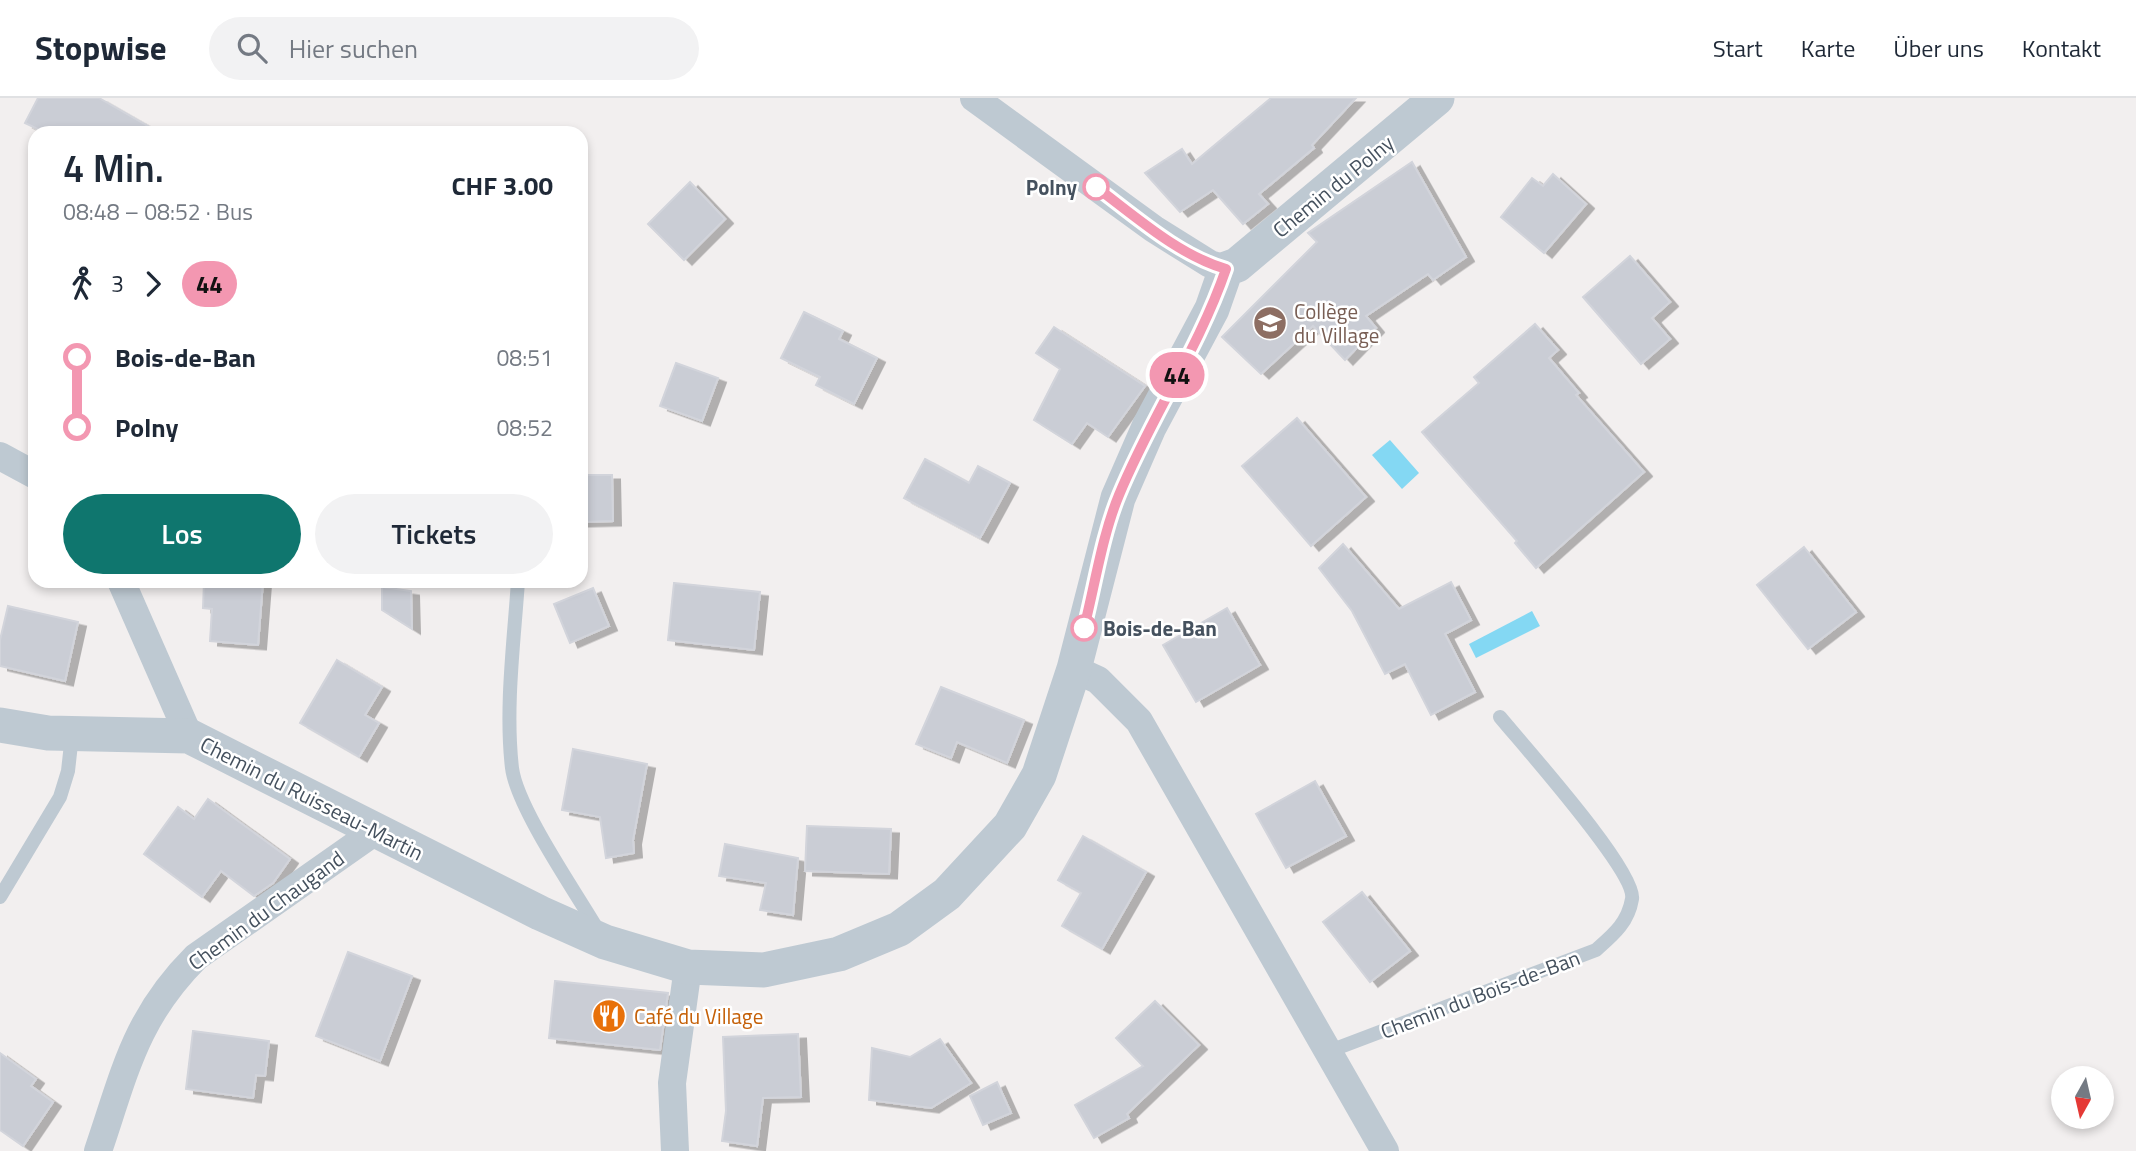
<!DOCTYPE html>
<html lang="de">
<head>
<meta charset="utf-8">
<style>
	body { margin:0; font-family:"Titillium Web",sans-serif; background:#f2f2f3; color:#1f2937; height:100vh; display:flex; flex-direction:column; font-size:26px; white-space:nowrap }
	* { box-sizing:border-box; margin:0 }
	p { font-size:23px; color:#747a83 }
	.icon { flex:none; width:38px; height:38px; fill:none; stroke:currentColor; stroke-width:2; stroke-linecap:round; stroke-linejoin:round }
	.map { position:relative; flex:1; overflow:hidden }
	.side { position:absolute; left:28px; top:28px; width:560px; height:462px; display:flex; flex-direction:column; background:#fff; border-radius:21px; box-shadow:0 4px 10px #0003 }
	.side>* { flex:none }
	.badge { padding:0 14px; border-radius:23px; font-size:24px; line-height:46px }
	.needle { width:46px; rotate:188deg }
	.tools { position:absolute; left:2051px; top:968px; display:grid; gap:14px }
	.tools a { display:grid; place-items:center; width:63px; height:63px; border-radius:50%; background:#fff; box-shadow:0 4px 10px #0003; font-size:35px }
	.map>.badge { position:absolute; translate:-50% -50%; box-shadow:0 0 0 4px #fff }
	.legs { display:flex; align-items:center; gap:10px; height:77px; padding:0 35px; font-size:23px }
	.legs p { margin-inline-start:auto }
	.summary { display:flex; align-items:center; justify-content:space-between; height:119px; padding:0 35px }
	h1 { font-size:38px; font-weight:600; line-height:52px }
	.button { display:flex; gap:14px; margin-top:auto; padding:14px 35px }
	.button a { flex:1; height:80px; border-radius:42px; background:#0f766e; color:#fff; font-size:28px; font-weight:600; line-height:80px; text-align:center }
	.button a+a { background:#f2f2f3; color:#1f2937 }
	ul { padding:0 35px; list-style:none }
	li { display:flex; align-items:center; gap:24px; height:70px; font-size:26px }
	li i { display:grid; place-items:center; width:10px; height:100%; margin:0 9px; background:currentColor }
	li i::after { content:''; width:18px; height:18px; margin:-9px; border:5px solid; border-radius:50%; background:#fff }
	li p { margin-inline-start:auto }
	li:first-child i { background:linear-gradient(#0000 50%,currentColor 0) }
	li:last-child i { background:linear-gradient(currentColor 50%,#0000 0) }
	header { display:flex; align-items:center; gap:42px; box-sizing:border-box; height:98px; padding:0 35px; background:#fff; border-bottom:2px solid #e0e1e3 }
	header strong { font-size:33px }
	nav { display:flex; gap:38px; margin-inline-start:auto; font-size:24px }
	.search { width:490px; height:63px; background:#f2f2f3; display:flex; align-items:center; gap:18px; box-sizing:border-box; padding:0 24px; border-radius:38px; color:#747a83; font-size:26px }
	.map>svg:first-child { display:block }
</style>
</head>
<body>
<header>
<strong>Stopwise</strong>
<div class="search"><svg class="icon" aria-label="search" viewBox="0 0 24 24"><circle cx="10" cy="10" r="6"/><path d="M15 15l6 6"/></svg>Hier suchen</div>
<nav><a>Start</a><a>Karte</a><a>Über uns</a><a>Kontakt</a></nav>
</header>
<div class="map">
<svg width="2136" height="1053" viewBox="0 0 2136 1053">
	<defs>
		<filter id="shadow"><feDropShadow dx="8" dy="4.5" stdDeviation="0" flood-color="#0004"/></filter>
	</defs>
	<rect width="100%" height="100%" fill="#f2efef"/>
	<!-- water -->
	<g fill="#84d8f3">
		<path d="M 1390,342 L 1419,375 L 1402,391 L 1372,357 Z"/>
		<path d="M 1532,513 L 1540,528 L 1476,560 L 1469,546 Z"/>
	</g>
	<!-- building -->
	<g fill="#cacdd5" stroke="#d2d4db" stroke-width="2" filter="url(#shadow)">
		<path d="M 38,0 L 99,0 L 160,35 L 46,35 L 25,25 Z"/>
		<path d="M 1271,0 L 1356,0 L 1312,47 L 1314,50 L 1259,96 L 1268,106 L 1243,126 L 1213,92 L 1180,114 L 1145,75 L 1182,51 L 1192,66 Z"/>
		<path d="M 1412,64 L 1466,159 L 1433,182 L 1428,176 L 1366,218 L 1376,230 L 1345,262 L 1313,228 L 1261,276 L 1222,239 L 1317,144 L 1308,135 Z"/>
		<path d="M 1553,76 L 1586,106 L 1544,155 L 1501,119 L 1532,80 L 1543,88 Z"/>
		<path d="M 690,84 L 725,121 L 684,162 L 648,126 Z"/>
		<path d="M 1630,158 L 1670,204 L 1652,220 L 1670,241 L 1641,266 L 1583,199 Z"/>
		<path d="M 804,214 L 843,233 L 839,241 L 877,260 L 854,306 L 816,287 L 820,279 L 781,260 Z"/>
		<path d="M 1535,226 L 1558,252 L 1549,260 L 1579,295 L 1576,297 L 1644,374 L 1536,470 L 1515,445 L 1517,443 L 1422,334 L 1479,285 L 1474,279 Z"/>
		<path d="M 1054,229 L 1145,288 L 1108,339 L 1087,325 L 1072,346 L 1034,322 L 1060,271 L 1036,255 Z"/>
		<path d="M 676,265 L 718,280 L 702,323 L 660,308 Z"/>
		<path d="M 1297,320 L 1366,399 L 1311,448 L 1242,368 Z"/>
		<path d="M 925,361 L 969,385 L 978,368 L 1010,385 L 980,440 L 904,400 Z"/>
		<path d="M 581,377 L 612,377 L 613,423 L 581,424 Z"/>
		<path d="M 1343,446 L 1399,511 L 1451,484 L 1471,522 L 1445,536 L 1475,594 L 1431,617 L 1405,566 L 1385,576 L 1352,513 L 1319,470 Z"/>
		<path d="M 1804,449 L 1856,514 L 1808,551 L 1757,487 Z"/>
		<path d="M 204,483 L 263,483 L 258,547 L 210,543 L 212,511 L 203,510 Z"/>
		<path d="M 674,485 L 760,494 L 754,552 L 668,542 Z"/>
		<path d="M 382,489 L 411,493 L 412,531 L 382,512 Z"/>
		<path d="M 593,490 L 609,528 L 570,545 L 554,506 Z"/>
		<path d="M 8,508 L 78,524 L 65,583 L 0,568 L 0,542 Z"/>
		<path d="M 1227,510 L 1260,567 L 1196,604 L 1163,547 Z"/>
		<path d="M 337,562 L 382,589 L 365,617 L 379,625 L 359,659 L 300,625 Z"/>
		<path d="M 941,589 L 1024,622 L 1007,665 L 957,644 L 951,660 L 916,646 Z"/>
		<path d="M 573,651 L 647,666 L 633,742 L 634,755 L 606,760 L 600,719 L 562,712 Z"/>
		<path d="M 1315,683 L 1346,738 L 1286,770 L 1256,716 Z"/>
		<path d="M 208,701 L 290,761 L 273,785 L 254,798 L 221,773 L 202,799 L 144,756 L 178,709 L 194,721 Z"/>
		<path d="M 807,728 L 891,731 L 889,776 L 805,773 Z"/>
		<path d="M 1083,738 L 1146,774 L 1102,851 L 1062,828 L 1081,795 L 1058,782 Z"/>
		<path d="M 725,746 L 798,760 L 793,817 L 760,812 L 766,785 L 719,778 Z"/>
		<path d="M 1362,794 L 1410,853 L 1370,884 L 1323,824 Z"/>
		<path d="M 348,854 L 412,878 L 380,963 L 316,938 Z"/>
		<path d="M 555,883 L 668,895 L 660,952 L 549,940 Z"/>
		<path d="M 1155,903 L 1199,947 L 1127,1016 L 1129,1020 L 1094,1040 L 1075,1007 L 1143,968 L 1116,940 Z"/>
		<path d="M 193,933 L 269,943 L 265,978 L 256,977 L 253,1000 L 186,991 Z"/>
		<path d="M 798,936 L 801,999 L 763,1000 L 757,1048 L 722,1043 L 726,1013 L 723,939 Z"/>
		<path d="M 940,941 L 971,985 L 931,1010 L 869,1002 L 872,950 L 910,959 Z"/>
		<path d="M 0,955 L 36,981 L 31,988 L 53,1004 L 23,1048 L 0,1032 Z"/>
		<path d="M 997,984 L 1011,1015 L 983,1027 L 970,998 Z"/>
	</g>
	<g fill="none" stroke-linecap="round" stroke-linejoin="round">
		<!-- service -->
		<g stroke="#bec9d2" stroke-width="14">
			<path d="M 518,483 C 514,543 505,610 512,670 C 517,710 577,796 599,834"/>
			<path d="M 0,799 L 60,699 L 68,673 L 72,637"/>
			<path d="M 1327,954 L 1596,852 C 1613,837 1628,825 1632,801 C 1637,774 1523,647 1500,619"/>
		</g>
		<!-- minor -->
		<g stroke="#bec9d2" stroke-width="28">
			<path d="M 974,0 L 1154,131 L 1210,166 L 1226,171"/>
			<path d="M 0,358 L 35,377"/>
			<path d="M 121,483 L 189,638"/>
			<path d="M 1074,571 L 1098,582 L 1139,623 L 1385,1053"/>
			<path d="M 98,1053 C 125,974 135,920 196,859 L 377,732"/>
			<path d="M 675,1053 L 672,985 L 688,869"/>
		</g>
		<!-- tertiary -->
		<path stroke="#bec9d2" stroke-width="35" d="M 0,627 L 48,635 L 189,638 L 540,815 L 605,844 L 688,869 L 764,872 L 839,856 L 899,831 L 947,796 L 1010,728 L 1039,677 L 1074,571 L 1118,400 L 1149,329 L 1212,211 L 1226,171 L 1237,167 L 1437,0"/>
	</g>
	<g fill="none" stroke-linecap="round" stroke-linejoin="round">
		<!-- line-1 casing -->
		<g stroke="#fff" stroke-width="16">
			<path id="line-1" d="M 1084,530 C 1095,487 1102,438 1119,397 C 1151,319 1199,250 1226,171 C 1178,157 1135,118 1096,89"/>
		</g>
		<!-- line-1 -->
		<use href="#line-1" stroke="#f397b1" stroke-width="10"/>
	</g>
	<!-- icons -->
	<defs>
		<g id="school-disc" transform="scale(1.75)"><circle r="9.5" fill="#8d6e63" stroke="#fff"/><path d="M0-5L7-2L0 1L-7-2ZM-4 1L0 2.5L4 1V4Q0 6-4 4Z" fill="#fff"/></g>
		<g id="restaurant-disc" transform="scale(1.75)"><circle r="9.5" fill="#e8710a" stroke="#fff"/><path d="M-5-6h1v4h1v-4h1v4h1v-4h1v5L-1.5 .5V6h-2V.5L-5-1ZM5-6V6H3V1.5H1.5Q1.5-4 5-6Z" fill="#fff"/></g>
	</defs>
	<g fill-rule="evenodd">
		<use href="#school-disc" x="1270" y="225"/>
		<use href="#restaurant-disc" x="609" y="918"/>
	</g>
	<!-- markers -->
	<g fill="#fff" stroke="#f397b1" stroke-width="3.5">
		<circle cx="1096" cy="89" r="12"/>
		<circle cx="1084" cy="530" r="12"/>
	</g>
	<g text-anchor="middle" dominant-baseline="central" stroke-width="5" stroke-linejoin="round" paint-order="stroke">
		<!-- street labels -->
		<g font-size="21" fill="#45515e" stroke="#fff">
			<text transform="translate(1333 88) rotate(-39)">Chemin du Polny</text>
			<text transform="translate(312 700) rotate(27)">Chemin du Ruisseau-Martin</text>
			<text transform="translate(266 812) rotate(-36)">Chemin du Chaugand</text>
			<text transform="translate(1480 896) rotate(-21)">Chemin du Bois-de-Ban</text>
		</g>
		<!-- stop labels -->
		<g font-size="21" font-weight="bold" fill="#45515e" stroke="#fff" text-anchor="end">
			<text x="1077" y="89">Polny</text>
			<text x="1103" y="530" text-anchor="start">Bois-de-Ban</text>
		</g>
		<!-- education labels -->
		<g font-size="21" fill="#785e54" stroke="#fff" text-anchor="start">
			<text x="1294" y="213">Collège<tspan x="1294" dy="24">du Village</tspan></text>
		</g>
		<!-- food labels -->
		<g font-size="21" fill="#c56008" stroke="#fff" text-anchor="start">
			<text x="634" y="918">Café du Village</text>
		</g>
	</g>
</svg>
<div class="tools">
<a><svg class="needle" viewBox="-14 -14 28 28"><path d="M0-13l5 13h-10z" fill="#e53935"/><path d="M0 13l5-13h-10z" fill="#747a83"/></svg></a>
</div>
<b class="badge" style="left:1177px;top:277px;background:#f397b1;color:#111">44</b>
<section class="side">
<div class="summary"><div><h1>4 Min.</h1><p>08:48 – 08:52 · Bus</p></div><b>CHF 3.00</b></div>
<div class="legs"><svg class="icon" aria-label="walk" viewBox="0 0 24 24"><circle cx="13" cy="4" r="2"/><path d="M13 8l-2 6 4 7M11 14l-3 7M7 12l3-4h3l4 4"/></svg>3<svg class="icon" aria-label="forward" viewBox="0 0 24 24"><path d="M9 5l7 7-7 7"/></svg><b class="badge" style="background:#f397b1;color:#111">44</b></div>
<ul>
<li><i style="color:#f397b1"></i><b>Bois-de-Ban</b><p>08:51</p></li>
<li><i style="color:#f397b1"></i><b>Polny</b><p>08:52</p></li>
</ul>
<div class="button"><a>Los</a><a>Tickets</a></div>
</section>
</div>
</body>
</html>
